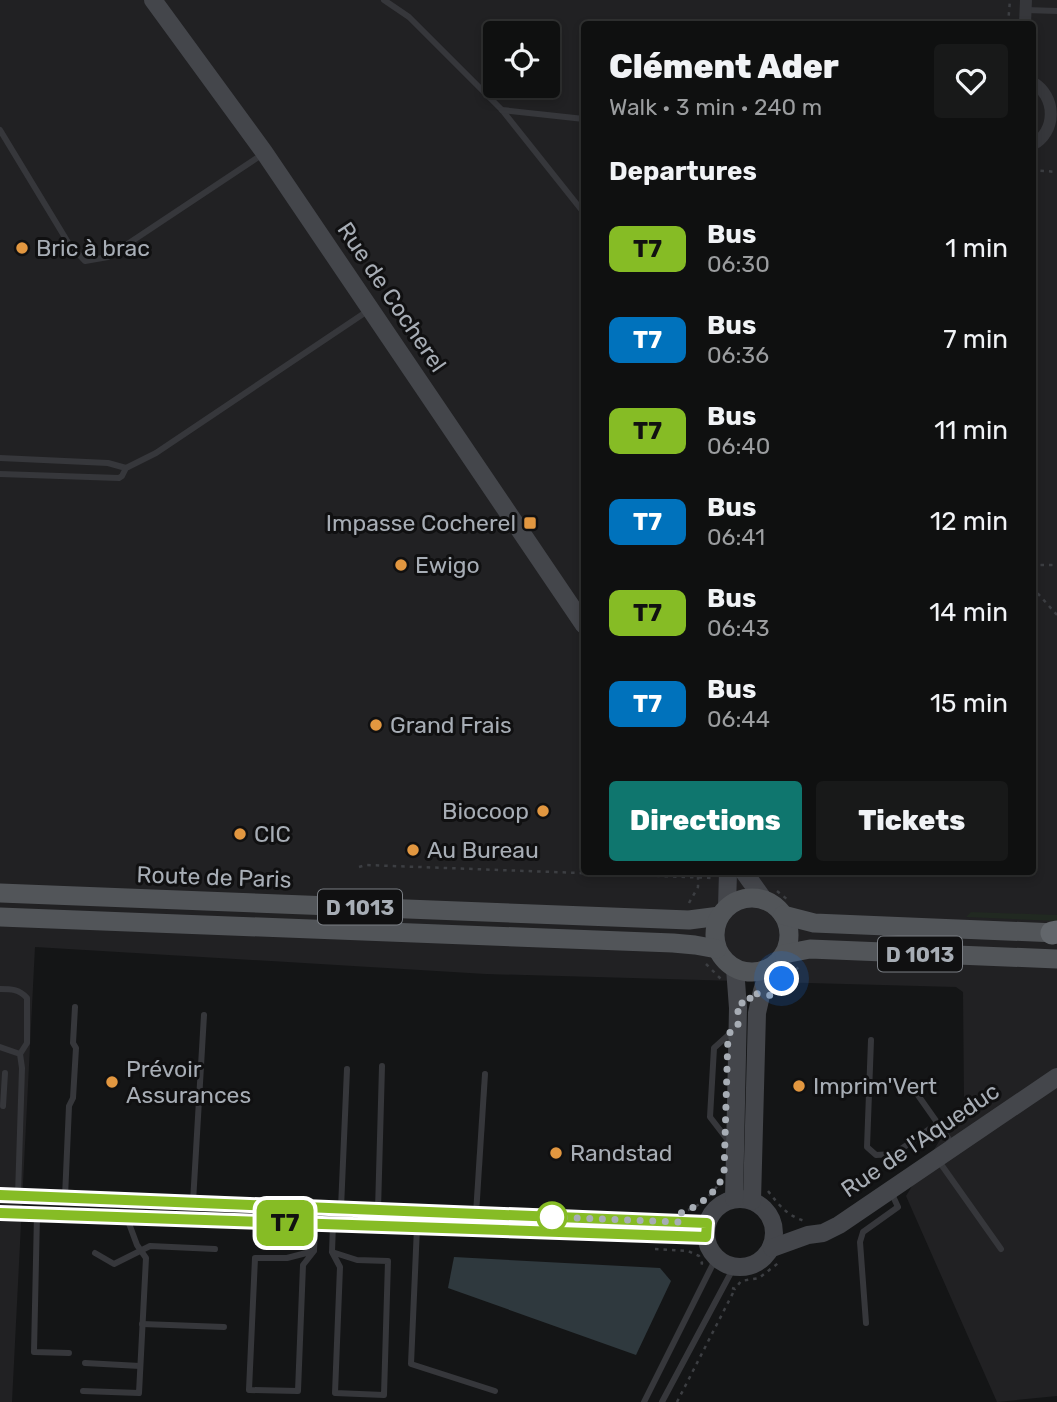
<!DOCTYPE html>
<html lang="en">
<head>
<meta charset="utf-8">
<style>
	body { margin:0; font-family:Rubik,sans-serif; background:#181919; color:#f1f3f6; height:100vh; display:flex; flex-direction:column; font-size:26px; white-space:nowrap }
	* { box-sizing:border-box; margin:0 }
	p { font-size:23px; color:#9b9d9f }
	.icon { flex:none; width:38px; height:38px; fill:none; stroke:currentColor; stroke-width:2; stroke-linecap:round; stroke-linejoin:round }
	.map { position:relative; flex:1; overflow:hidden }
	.panel { position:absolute; left:581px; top:21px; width:455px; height:854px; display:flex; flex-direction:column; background:#0f1010; border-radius:7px; box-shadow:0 4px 10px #0003,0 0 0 2px #2f3030 }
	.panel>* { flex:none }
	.badge { padding:0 14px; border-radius:10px; font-size:24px; line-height:46px }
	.controls { position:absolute; left:483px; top:21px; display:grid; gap:14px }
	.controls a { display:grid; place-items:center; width:77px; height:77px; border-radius:7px; background:#0f1010; box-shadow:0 4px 10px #0003,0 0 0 2px #2f3030; font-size:35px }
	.you { position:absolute; width:35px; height:35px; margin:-18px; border:5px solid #fff; border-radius:50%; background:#1a73e8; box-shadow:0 0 0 10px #1a73e833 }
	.map>.badge { position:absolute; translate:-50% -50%; box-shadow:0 0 0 4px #fff }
	h2 { padding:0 28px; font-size:26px; line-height:63px }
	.round { display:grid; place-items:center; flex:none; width:74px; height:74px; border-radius:7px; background:#181919 }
	.head { display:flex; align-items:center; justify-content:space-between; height:119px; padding:0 28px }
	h1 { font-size:33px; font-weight:800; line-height:52px }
	.cta { display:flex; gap:14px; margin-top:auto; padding:14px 28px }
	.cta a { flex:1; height:80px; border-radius:7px; background:#0f766e; color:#fff; font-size:28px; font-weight:800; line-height:80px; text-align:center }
	.cta a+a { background:#181919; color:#f1f3f6 }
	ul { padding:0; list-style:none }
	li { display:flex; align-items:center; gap:21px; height:91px; padding:0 28px }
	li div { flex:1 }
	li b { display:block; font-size:26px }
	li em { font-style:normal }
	li .badge { min-width:77px; font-weight:700; text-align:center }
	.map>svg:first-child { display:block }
</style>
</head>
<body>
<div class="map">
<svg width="1057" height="1402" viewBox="0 0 1057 1402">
	<rect width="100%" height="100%" fill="#141516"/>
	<!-- built -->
	<path fill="#212123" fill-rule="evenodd" d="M 0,0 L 1057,0 L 1057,1396 L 997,1402 L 906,1196 L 964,1100 L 963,992 L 956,987 L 486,974 L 35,947 L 12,1402 L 0,1402 ZM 584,24 L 1032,24 L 1032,872 L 584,872 ZM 495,33 L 548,33 L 548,86 L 495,86 Z"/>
	<!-- green -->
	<path fill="#212921" d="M 971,912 L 1057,915 L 1057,921 L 966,917 Z"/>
	<!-- water -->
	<path fill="#2f393e" d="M 454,1257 L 660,1268 L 671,1281 L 636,1355 L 448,1288 Z"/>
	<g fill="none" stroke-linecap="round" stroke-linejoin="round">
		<!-- path -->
		<g stroke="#3c3e42" stroke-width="2.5" stroke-dasharray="3.5 5" stroke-linecap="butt">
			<path d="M 1008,24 L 1010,0"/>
			<path d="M 1032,170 L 1057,172"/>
			<path d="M 1032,565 L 1057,565"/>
			<path d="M 1032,587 L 1057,615"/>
			<path d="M 359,867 L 366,865 L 713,878"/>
			<path d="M 777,891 L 788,900"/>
			<path d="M 689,903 L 698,887 L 698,872"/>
			<path d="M 706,964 L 721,979"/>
			<path d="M 782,980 L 799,967"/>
			<path d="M 768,1191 C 779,1205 787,1216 805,1221"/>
			<path d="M 688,1210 C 702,1205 711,1194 720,1183"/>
			<path d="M 655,1249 L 688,1251 L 699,1256 L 702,1263 L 701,1266"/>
			<path d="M 732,1288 L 735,1289 L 741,1281 L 759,1278 L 781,1261"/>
			<path d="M 677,1402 L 735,1289"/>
		</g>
		<!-- lane -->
		<g stroke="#36373b" stroke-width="6">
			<path d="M 384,0 L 409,17 L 502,110 L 584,213"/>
			<path d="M 1026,10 L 1057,11"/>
			<path d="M 502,110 L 584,119"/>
			<path d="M 0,130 L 69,244 L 85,261 L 108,257 L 263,154"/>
			<path d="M 0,458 L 108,463 L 126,468"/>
			<path d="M 0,474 L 119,478 L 122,476 L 126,468 L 156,453 L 369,310"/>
			<path d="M 0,989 C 11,989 19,989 27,998 L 27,1043 L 20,1054"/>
			<path d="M 871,1040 L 867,1147 L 876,1155 L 894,1154 L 938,1123"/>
			<path d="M 0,1047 L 20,1054 L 22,1068 L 18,1195"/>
			<path d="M 908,1081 L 953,1145"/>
			<path d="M 3,1106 L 5,1073"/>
			<path d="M 730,1143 L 710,1117 L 714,1048 L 734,1030"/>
			<path d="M 938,1160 L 1001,1249"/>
			<path d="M 65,1197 L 69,1106 L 73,1098 L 76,1048 L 73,1043 L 75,1007"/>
			<path d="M 193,1202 L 204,1015"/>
			<path d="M 341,1208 L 347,1069"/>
			<path d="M 378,1210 L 382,1066"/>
			<path d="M 37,1214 L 34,1352 L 69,1353"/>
			<path d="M 476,1214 L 485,1074"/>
			<path d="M 417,1227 L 411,1364 L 495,1391"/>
			<path d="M 314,1251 L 287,1258 L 255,1258 L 249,1390 L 298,1391 L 303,1265 L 314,1251 L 315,1225"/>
			<path d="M 332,1252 L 340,1267 L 335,1393 L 384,1395 L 388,1261 L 357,1260 L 332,1252 L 333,1224"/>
			<path d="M 95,1253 L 114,1264 L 150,1246 L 215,1249"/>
			<path d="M 866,1323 L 860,1242 L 863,1232 L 898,1207 L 891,1192"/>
			<path d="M 142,1324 L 224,1327"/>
			<path d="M 85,1363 L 140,1366"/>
			<path d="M 83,1391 L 139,1393 L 146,1258 L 137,1245 L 127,1218"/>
			<path d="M 644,1402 L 716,1258"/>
			<path d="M 662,1402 L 734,1267"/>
		</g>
		<!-- street -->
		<g stroke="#36373b" stroke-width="12">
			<path d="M 1025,24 L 1026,0"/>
			<path d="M 1032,82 C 1057,96 1057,132 1032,145"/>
			<path d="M 0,1195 L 707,1223"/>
			<path d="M 0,1213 L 706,1237"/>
		</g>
		<!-- secondary -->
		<g stroke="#44464b" stroke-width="18">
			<path d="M 153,0 L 264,152 L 584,625"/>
			<path d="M 744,872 L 764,900"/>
			<path d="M 727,907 L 728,872"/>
			<circle cx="740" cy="1233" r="34"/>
			<path d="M 734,1199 L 738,1008 L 735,968"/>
			<path d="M 752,1201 L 757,1013 L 762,991 L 769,968"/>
			<path d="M 772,1248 L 808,1235 L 823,1233 L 839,1225 L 1057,1077"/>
		</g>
		<!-- primary -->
		<g stroke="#525559" stroke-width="19">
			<path d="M 0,893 L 689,920 L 720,916"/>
			<circle cx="752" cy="935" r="37"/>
			<path d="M 783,915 L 814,923 L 1057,933"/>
			<path d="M 0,917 L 673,943 L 695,945 L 717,949"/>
			<path d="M 784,954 L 810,949 L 1057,959"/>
		</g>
		<!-- highway -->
		<path stroke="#62666b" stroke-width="23" d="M 1052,933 L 1057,932"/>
	</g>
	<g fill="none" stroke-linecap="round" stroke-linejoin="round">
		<!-- line casing -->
		<g stroke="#fff" stroke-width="16">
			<path id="line" d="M 0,1195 L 707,1223 L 706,1237 L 0,1213"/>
		</g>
		<!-- line -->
		<use href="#line" stroke="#86bc25" stroke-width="10"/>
		<!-- walk -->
		<path stroke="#a7adb5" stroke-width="7" stroke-dasharray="0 12.6" d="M 552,1217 L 681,1222 L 681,1213 C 701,1205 716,1193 724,1174 L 728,1034 L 738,1027 L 738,1003 L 750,1003 L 750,993 L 775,996 L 776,988 L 782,979"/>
	</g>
	<!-- markers -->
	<g fill="#e29740" stroke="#101011" stroke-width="2.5">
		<circle cx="22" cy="248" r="7"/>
		<rect x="523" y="516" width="14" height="14" rx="3.5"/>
		<circle cx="401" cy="565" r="7"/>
		<circle cx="376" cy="725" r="7"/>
		<circle cx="543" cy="811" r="7"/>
		<circle cx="240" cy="834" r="7"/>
		<circle cx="413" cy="850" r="7"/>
		<circle cx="112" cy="1082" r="7"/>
		<circle cx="799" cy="1086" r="7"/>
		<circle cx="556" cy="1153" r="7"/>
	</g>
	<circle fill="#fff" stroke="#86bc25" stroke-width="3.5" cx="552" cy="1217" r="14"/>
	<g text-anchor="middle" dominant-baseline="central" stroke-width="6" stroke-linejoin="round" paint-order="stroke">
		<!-- shield labels -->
		<g fill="#101011" stroke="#7a7e84" stroke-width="2">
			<rect x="318" y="889.5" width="84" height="35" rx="5"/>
			<rect x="878" y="936.5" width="84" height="35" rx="5"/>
		</g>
		<g font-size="21" font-weight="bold" fill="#a7adb5">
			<text x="360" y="907">D 1013</text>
			<text x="920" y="954">D 1013</text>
		</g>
		<!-- poi labels -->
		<g font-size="23" fill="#a7adb5" stroke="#101011" text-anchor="start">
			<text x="36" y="248">Bric à brac</text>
			<text x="516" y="523" text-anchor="end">Impasse Cocherel</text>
			<text x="415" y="565">Ewigo</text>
			<text x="390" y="725">Grand Frais</text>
			<text x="529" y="811" text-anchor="end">Biocoop</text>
			<text x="254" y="834">CIC</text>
			<text x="427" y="850">Au Bureau</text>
			<text x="126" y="1069">Prévoir<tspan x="126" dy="26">Assurances</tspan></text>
			<text x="813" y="1086">Imprim'Vert</text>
			<text x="570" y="1153">Randstad</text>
		</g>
		<!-- street labels -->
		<g font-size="23" fill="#a7adb5" stroke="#101011">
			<text transform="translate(392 297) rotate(56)">Rue de Cocherel</text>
			<text transform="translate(214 877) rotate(2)">Route de Paris</text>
			<text transform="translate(920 1140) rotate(-34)">Rue de l'Aqueduc</text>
		</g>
	</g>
</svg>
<div class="controls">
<a><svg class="icon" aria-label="locate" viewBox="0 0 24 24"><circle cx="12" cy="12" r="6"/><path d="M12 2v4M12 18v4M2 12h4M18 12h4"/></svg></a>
</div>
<div class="you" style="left:782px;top:979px"></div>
<b class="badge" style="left:285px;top:1223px;background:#86bc25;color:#111">T7</b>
<section class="panel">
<div class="head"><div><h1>Clément Ader</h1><p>Walk · 3 min · 240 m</p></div><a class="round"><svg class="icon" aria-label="heart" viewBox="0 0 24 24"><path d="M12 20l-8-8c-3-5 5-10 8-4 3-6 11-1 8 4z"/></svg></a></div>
<h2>Departures</h2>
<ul>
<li><span class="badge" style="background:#86bc25;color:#111">T7</span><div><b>Bus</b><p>06:30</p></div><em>1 min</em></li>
<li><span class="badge" style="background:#0072bc;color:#fff">T7</span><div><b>Bus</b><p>06:36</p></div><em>7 min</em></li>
<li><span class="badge" style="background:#86bc25;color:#111">T7</span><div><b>Bus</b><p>06:40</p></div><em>11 min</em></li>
<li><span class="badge" style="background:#0072bc;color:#fff">T7</span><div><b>Bus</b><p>06:41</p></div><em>12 min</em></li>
<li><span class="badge" style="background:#86bc25;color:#111">T7</span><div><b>Bus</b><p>06:43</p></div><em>14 min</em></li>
<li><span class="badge" style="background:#0072bc;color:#fff">T7</span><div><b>Bus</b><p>06:44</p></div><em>15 min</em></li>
</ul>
<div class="cta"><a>Directions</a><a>Tickets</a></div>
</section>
</div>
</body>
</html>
